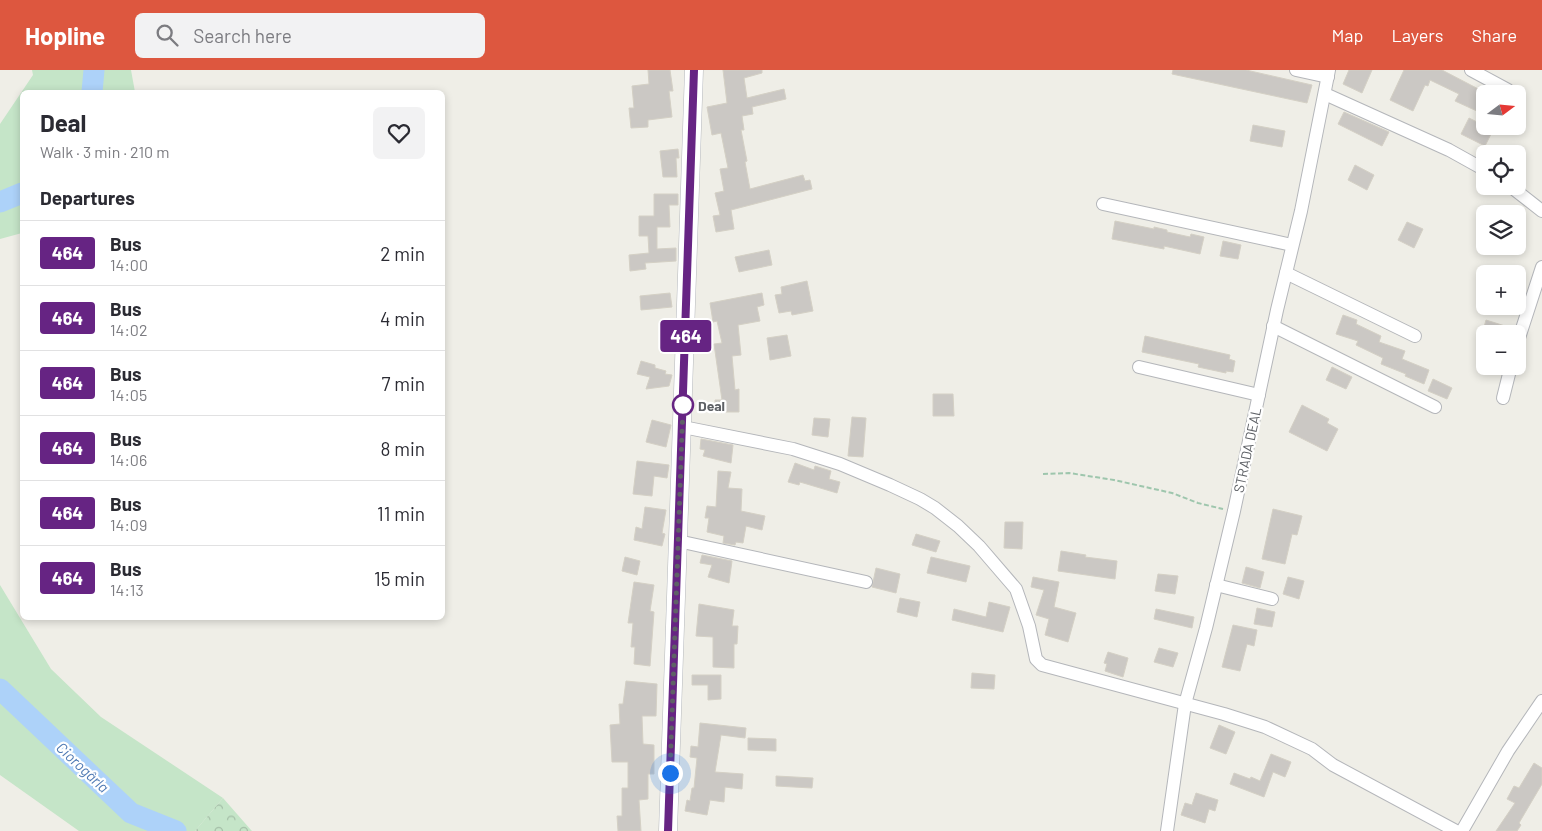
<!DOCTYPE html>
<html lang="en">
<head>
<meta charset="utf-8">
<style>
	body { margin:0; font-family:Barlow,sans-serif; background:#f2f2f3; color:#2b2b33; height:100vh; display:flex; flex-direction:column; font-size:19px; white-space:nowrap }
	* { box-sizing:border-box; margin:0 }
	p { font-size:16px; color:#7c7c81 }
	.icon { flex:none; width:28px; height:28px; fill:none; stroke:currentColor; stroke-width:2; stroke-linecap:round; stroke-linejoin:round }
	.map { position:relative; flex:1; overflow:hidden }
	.panel { position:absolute; left:20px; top:20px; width:425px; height:530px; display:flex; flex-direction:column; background:#fff; border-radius:8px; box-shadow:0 2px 8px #0003 }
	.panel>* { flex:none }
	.badge { padding:0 10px; border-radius:4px; font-size:18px; line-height:32px }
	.needle { width:32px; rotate:74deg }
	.tools { position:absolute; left:1476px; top:15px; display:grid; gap:10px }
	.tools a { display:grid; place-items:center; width:50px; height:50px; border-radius:8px; background:#fff; box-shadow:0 2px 8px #0003; font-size:25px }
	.you { position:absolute; width:25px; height:25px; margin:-12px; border:4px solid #fff; border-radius:50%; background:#1a73e8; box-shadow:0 0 0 8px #1a73e833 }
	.map>.badge { position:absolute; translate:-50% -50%; box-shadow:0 0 0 2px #fff }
	h2 { padding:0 20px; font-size:19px; line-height:45px }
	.round { display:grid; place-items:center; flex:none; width:52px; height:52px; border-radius:8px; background:#f2f2f3 }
	.headline { display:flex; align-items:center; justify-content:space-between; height:85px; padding:0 20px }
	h1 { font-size:24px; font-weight:700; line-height:38px }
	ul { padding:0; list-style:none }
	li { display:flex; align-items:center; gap:15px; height:65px; padding:0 20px; border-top:1px solid #e1e1e2 }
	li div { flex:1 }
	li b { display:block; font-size:19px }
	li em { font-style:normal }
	li .badge { min-width:55px; font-weight:700; text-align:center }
	header { display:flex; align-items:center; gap:30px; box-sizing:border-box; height:70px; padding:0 25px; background:#dd573f; color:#fff }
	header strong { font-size:24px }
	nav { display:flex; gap:28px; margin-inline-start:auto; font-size:18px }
	.search { width:350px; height:45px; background:#f2f2f3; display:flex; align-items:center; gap:12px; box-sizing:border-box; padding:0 18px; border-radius:8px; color:#7c7c81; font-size:19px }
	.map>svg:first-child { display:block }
</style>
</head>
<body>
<header>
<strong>Hopline</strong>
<div class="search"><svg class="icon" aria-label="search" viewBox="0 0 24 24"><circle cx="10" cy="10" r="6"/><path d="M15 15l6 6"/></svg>Search here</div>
<nav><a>Map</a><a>Layers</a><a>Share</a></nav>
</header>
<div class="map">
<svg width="1542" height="761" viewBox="0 0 1542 761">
	<defs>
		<pattern id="forest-crowns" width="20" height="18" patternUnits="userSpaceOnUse" patternTransform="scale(1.25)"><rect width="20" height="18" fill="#c5e5c8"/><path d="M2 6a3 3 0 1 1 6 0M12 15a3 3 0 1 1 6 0" fill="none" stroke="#a3bda6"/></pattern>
	</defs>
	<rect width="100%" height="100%" fill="#efeee7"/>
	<!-- green -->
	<g fill="#c5e5c8">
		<path d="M 32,0 L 131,0 L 135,22 L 22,22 L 22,163 L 0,169 L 0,54 L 33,5 Z"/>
		<path d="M 0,515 L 51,599 L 101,647 L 223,728 L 195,761 L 79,761 L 0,705 Z"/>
	</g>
	<!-- forest -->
	<path fill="url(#forest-crowns)" d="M 223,728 L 251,760 L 252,761 L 195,761 Z"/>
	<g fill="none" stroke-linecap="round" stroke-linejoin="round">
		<!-- river -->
		<g stroke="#add2f9" stroke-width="21">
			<path d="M 92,22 L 94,0"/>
			<path d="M 0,132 L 22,123"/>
			<path d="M 0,619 L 131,743 L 176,761"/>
		</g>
	</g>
	<!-- building -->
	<g fill="#cbc8c4" stroke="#d4d0c5">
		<path d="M 648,0 L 670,0 L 673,21 L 669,21 L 672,47 L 648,50 L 648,57 L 631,58 L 629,38 L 634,38 L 632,16 L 649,14 Z"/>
		<path d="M 723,0 L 762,0 L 762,3 L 744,8 L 747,28 L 784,19 L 786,29 L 752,37 L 753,44 L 742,46 L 744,60 L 741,60 L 747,91 L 745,92 L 750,119 L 803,105 L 805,111 L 810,110 L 812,119 L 731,140 L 734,159 L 716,162 L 713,146 L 720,145 L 715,123 L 724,121 L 720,99 L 728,98 L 721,63 L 712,65 L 707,37 L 727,33 Z"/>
		<path d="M 1173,0 L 1246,0 L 1312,15 L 1307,33 L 1172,4 Z"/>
		<path d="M 1349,0 L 1372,0 L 1362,23 L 1343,14 Z"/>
		<path d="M 1404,0 L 1442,0 L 1488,24 L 1485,24 L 1485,29 L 1479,42 L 1455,31 L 1459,24 L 1430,10 L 1428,16 L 1425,15 L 1413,41 L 1390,30 Z"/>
		<path d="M 1344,42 L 1389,62 L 1382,76 L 1338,54 Z"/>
		<path d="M 1469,48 L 1493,60 L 1485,76 L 1461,64 Z"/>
		<path d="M 1253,55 L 1285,61 L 1282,77 L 1250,71 Z"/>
		<path d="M 678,79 L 679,88 L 676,88 L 677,107 L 663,107 L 660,81 Z"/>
		<path d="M 1355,95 L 1374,105 L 1367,120 L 1348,110 Z"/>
		<path d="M 654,124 L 678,124 L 678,135 L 669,135 L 670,157 L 657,157 L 657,179 L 676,178 L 676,191 L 645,193 L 646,199 L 630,201 L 629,185 L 649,183 L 648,166 L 639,166 L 639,146 L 654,146 Z"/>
		<path d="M 1115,151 L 1154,159 L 1154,157 L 1167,160 L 1167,162 L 1190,167 L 1191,164 L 1204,167 L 1200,184 L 1164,176 L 1164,179 L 1112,169 Z"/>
		<path d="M 1407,152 L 1423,159 L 1414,178 L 1398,170 Z"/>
		<path d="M 1223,171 L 1241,175 L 1238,189 L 1220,186 Z"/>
		<path d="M 769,180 L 772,195 L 739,202 L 735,187 Z"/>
		<path d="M 807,211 L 813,241 L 792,245 L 791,241 L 779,243 L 775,225 L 782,224 L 781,217 Z"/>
		<path d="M 670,223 L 672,237 L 641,240 L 640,226 Z"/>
		<path d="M 762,223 L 764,235 L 757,237 L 760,251 L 738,255 L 741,285 L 732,286 L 735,320 L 739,319 L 739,342 L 715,342 L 715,330 L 722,330 L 714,274 L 722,273 L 717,251 L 713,252 L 710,233 Z"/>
		<path d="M 1343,245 L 1357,250 L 1356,254 L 1381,266 L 1379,272 L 1405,281 L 1402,289 L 1429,300 L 1424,314 L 1405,306 L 1406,304 L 1381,294 L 1383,288 L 1356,275 L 1358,271 L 1336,264 Z"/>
		<path d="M 1486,250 L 1505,256 L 1503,264 L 1482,264 Z"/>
		<path d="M 787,265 L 791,286 L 770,290 L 767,268 Z"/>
		<path d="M 1145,266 L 1230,285 L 1229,289 L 1235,291 L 1233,302 L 1226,301 L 1226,303 L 1198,297 L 1199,294 L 1142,282 Z"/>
		<path d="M 641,291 L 655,295 L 655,298 L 666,301 L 665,304 L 672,305 L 669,316 L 646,319 L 650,307 L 637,304 Z"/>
		<path d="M 1332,297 L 1352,307 L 1346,319 L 1326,310 Z"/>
		<path d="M 1433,309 L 1452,318 L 1447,329 L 1428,321 Z"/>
		<path d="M 933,324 L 953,324 L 954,346 L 933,346 Z"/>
		<path d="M 1302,335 L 1329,349 L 1327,353 L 1338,359 L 1327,381 L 1289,362 Z"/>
		<path d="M 852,347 L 866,348 L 863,387 L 848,386 Z"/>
		<path d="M 814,348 L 830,349 L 828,367 L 812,365 Z"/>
		<path d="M 652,350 L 671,355 L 666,377 L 646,372 Z"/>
		<path d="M 701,369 L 733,375 L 731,393 L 703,386 L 705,380 L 700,379 Z"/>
		<path d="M 637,391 L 669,395 L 667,408 L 654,406 L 652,426 L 633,424 Z"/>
		<path d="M 795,393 L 814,400 L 815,396 L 831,401 L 829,409 L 840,412 L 837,423 L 800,412 L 799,415 L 788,412 Z"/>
		<path d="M 718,401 L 731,402 L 728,418 L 742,419 L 741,441 L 765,446 L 762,460 L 746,456 L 743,473 L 736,472 L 735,475 L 723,473 L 724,466 L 707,462 L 709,448 L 705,448 L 707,436 L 716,437 Z"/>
		<path d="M 645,437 L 666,440 L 662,463 L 665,464 L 662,476 L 634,470 L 636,457 L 642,459 Z"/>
		<path d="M 1273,439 L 1302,446 L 1297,465 L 1292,464 L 1285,494 L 1262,489 Z"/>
		<path d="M 1005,452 L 1023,452 L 1022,479 L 1004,478 Z"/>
		<path d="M 916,464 L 940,471 L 936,482 L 912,475 Z"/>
		<path d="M 1061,481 L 1086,485 L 1085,487 L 1117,491 L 1115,509 L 1058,501 Z"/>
		<path d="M 702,485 L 732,491 L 729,513 L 708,507 L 712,495 L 700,493 Z"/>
		<path d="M 625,487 L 640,491 L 637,505 L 622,501 Z"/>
		<path d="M 931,487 L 970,496 L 966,512 L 927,503 Z"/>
		<path d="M 1246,497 L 1264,502 L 1260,518 L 1242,513 Z"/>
		<path d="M 876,498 L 900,504 L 896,523 L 872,517 Z"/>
		<path d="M 1158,504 L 1178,506 L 1175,524 L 1155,521 Z"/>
		<path d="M 1033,507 L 1059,512 L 1054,537 L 1076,543 L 1068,572 L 1045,565 L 1049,549 L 1036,545 L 1044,520 L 1031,517 Z"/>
		<path d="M 1288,507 L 1304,511 L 1299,529 L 1283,524 Z"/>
		<path d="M 634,512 L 654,515 L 650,541 L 654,542 L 650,596 L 634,594 L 635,577 L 631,577 L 633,553 L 628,553 Z"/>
		<path d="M 900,528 L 920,532 L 917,547 L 897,542 Z"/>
		<path d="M 989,532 L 1010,537 L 1003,562 L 952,550 L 954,539 L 986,547 Z"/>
		<path d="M 699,534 L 734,540 L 732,556 L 738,556 L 737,574 L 734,574 L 734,598 L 713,597 L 713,567 L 696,566 Z"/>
		<path d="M 1257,538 L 1275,542 L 1272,557 L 1254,554 Z"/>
		<path d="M 1156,539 L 1194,547 L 1192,558 L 1154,549 Z"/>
		<path d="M 1233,555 L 1257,560 L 1254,576 L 1247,574 L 1240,601 L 1222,597 Z"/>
		<path d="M 1159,578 L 1178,583 L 1173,597 L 1154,592 Z"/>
		<path d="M 1108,582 L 1128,588 L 1123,607 L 1105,601 L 1107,594 L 1104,593 Z"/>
		<path d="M 972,603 L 995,605 L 994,619 L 971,618 Z"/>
		<path d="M 692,605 L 721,605 L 721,629 L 708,630 L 708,615 L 692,615 Z"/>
		<path d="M 626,611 L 657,614 L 656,646 L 642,646 L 643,674 L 654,675 L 654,704 L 648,704 L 648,729 L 639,730 L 641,761 L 618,761 L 617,746 L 622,746 L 622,718 L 628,718 L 628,692 L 612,692 L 610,655 L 620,654 L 619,634 L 623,634 Z"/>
		<path d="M 700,653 L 746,658 L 745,668 L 721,665 L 715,702 L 743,704 L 742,719 L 725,717 L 724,732 L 710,730 L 707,745 L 685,741 L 687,730 L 690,731 L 692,718 L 694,718 L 697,688 L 690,687 L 691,676 L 698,677 Z"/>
		<path d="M 1219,655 L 1235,662 L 1226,684 L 1210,678 Z"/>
		<path d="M 748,668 L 776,669 L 776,681 L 748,680 Z"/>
		<path d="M 1271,684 L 1291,692 L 1285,707 L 1273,702 L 1264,727 L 1230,714 L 1234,703 L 1250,709 L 1251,707 L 1260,711 Z"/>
		<path d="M 1534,693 L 1542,698 L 1542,714 L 1519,753 L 1521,755 L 1517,761 L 1496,761 L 1515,733 L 1507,729 L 1514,716 L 1519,718 Z"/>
		<path d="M 776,706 L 813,708 L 812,718 L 776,716 Z"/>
		<path d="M 1196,723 L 1218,730 L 1215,741 L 1209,739 L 1205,753 L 1181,745 L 1185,733 L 1192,735 Z"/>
	</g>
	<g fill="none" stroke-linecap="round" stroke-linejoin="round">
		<!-- minor casing -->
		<g stroke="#b4b6ba" stroke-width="14">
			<g id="minor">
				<path d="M 1296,0 L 1328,7"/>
				<path d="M 1471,0 L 1508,20"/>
				<path d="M 1325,24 L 1449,80 L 1485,100"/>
				<path d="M 1510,116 L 1542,141"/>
				<path d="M 1103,134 L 1292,175"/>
				<path d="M 1286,203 L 1415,266"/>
				<path d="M 1273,256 L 1435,337"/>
				<path d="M 1518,271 L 1542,197"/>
				<path d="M 1139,297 L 1259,325"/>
				<path d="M 1503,328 L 1511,296"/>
				<path d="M 683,357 L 793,379 L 840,394 L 890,415 L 920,429 L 935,438 L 958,456 L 979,476 L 1016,519 L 1029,556 L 1036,589 L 1042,595 L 1224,644 L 1265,657 L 1312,679 L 1333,695 L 1456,761"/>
				<path d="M 678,471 L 866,512"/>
				<path d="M 1216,515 L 1272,529"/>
				<path d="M 1167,761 L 1185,634 L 1206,558 L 1234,441 L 1277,240 L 1301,141 L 1329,0"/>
				<path d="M 1462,761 L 1508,681 L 1542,631"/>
			</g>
		</g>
		<!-- secondary casing -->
		<g stroke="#b5b8bd" stroke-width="19">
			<path id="secondary" d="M 668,761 L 694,0"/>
		</g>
		<!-- path -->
		<path stroke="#9ec6ad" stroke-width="2" stroke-dasharray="5 2.5" stroke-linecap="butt" d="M 1043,404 L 1069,403 L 1114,410 L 1172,423 L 1198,433 L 1223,439"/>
		<!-- minor -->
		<use href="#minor" stroke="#fff" stroke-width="12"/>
		<!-- secondary -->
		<use href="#secondary" stroke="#fff" stroke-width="18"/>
	</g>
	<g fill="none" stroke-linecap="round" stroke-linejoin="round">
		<!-- line casing -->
		<g stroke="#fff" stroke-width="11">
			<path id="line" d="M 668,761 L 694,0"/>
		</g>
		<!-- line -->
		<use href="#line" stroke="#662483" stroke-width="8"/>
		<!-- walk -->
		<path stroke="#5e6166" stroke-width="5" stroke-dasharray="0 9" d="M 670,703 L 683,335"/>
	</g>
	<!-- markers -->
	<circle fill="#fff" stroke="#662483" stroke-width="2.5" cx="683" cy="335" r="10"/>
	<g text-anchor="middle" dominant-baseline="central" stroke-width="4.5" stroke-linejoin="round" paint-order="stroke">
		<!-- stop labels -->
		<g font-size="14" font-weight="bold" fill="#5e6166" stroke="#fff" text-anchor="start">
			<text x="698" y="335">Deal</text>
		</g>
		<!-- street labels -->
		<g font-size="14" fill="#5e6166" stroke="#fff">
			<text transform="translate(1247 380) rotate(-78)">STRADA DEAL</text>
		</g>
		<!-- water labels -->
		<g font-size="15" font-style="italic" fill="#4d78b3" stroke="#fff">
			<text transform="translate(83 697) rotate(43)">Ciorogârla</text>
		</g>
	</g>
</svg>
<div class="tools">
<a><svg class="needle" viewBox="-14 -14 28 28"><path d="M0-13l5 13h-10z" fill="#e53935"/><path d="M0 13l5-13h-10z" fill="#7c7c81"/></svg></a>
<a><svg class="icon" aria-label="locate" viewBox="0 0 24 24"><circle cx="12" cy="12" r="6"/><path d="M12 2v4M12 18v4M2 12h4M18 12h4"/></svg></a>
<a><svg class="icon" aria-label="layers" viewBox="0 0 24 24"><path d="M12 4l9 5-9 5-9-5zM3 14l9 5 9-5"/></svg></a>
<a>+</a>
<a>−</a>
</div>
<div class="you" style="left:670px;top:703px"></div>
<b class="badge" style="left:686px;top:266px;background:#662483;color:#fff">464</b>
<section class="panel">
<div class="headline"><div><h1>Deal</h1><p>Walk · 3 min · 210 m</p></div><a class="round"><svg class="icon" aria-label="heart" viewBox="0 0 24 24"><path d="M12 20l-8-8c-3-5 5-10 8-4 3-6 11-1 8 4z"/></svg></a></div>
<h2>Departures</h2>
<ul>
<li><span class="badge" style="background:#662483;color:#fff">464</span><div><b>Bus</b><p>14:00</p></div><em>2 min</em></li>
<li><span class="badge" style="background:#662483;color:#fff">464</span><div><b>Bus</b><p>14:02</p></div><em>4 min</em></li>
<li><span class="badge" style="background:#662483;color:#fff">464</span><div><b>Bus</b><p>14:05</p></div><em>7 min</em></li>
<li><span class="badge" style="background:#662483;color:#fff">464</span><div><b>Bus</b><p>14:06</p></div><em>8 min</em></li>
<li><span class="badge" style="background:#662483;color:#fff">464</span><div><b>Bus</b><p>14:09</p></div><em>11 min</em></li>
<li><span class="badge" style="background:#662483;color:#fff">464</span><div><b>Bus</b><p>14:13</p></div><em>15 min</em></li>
</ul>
</section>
</div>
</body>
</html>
